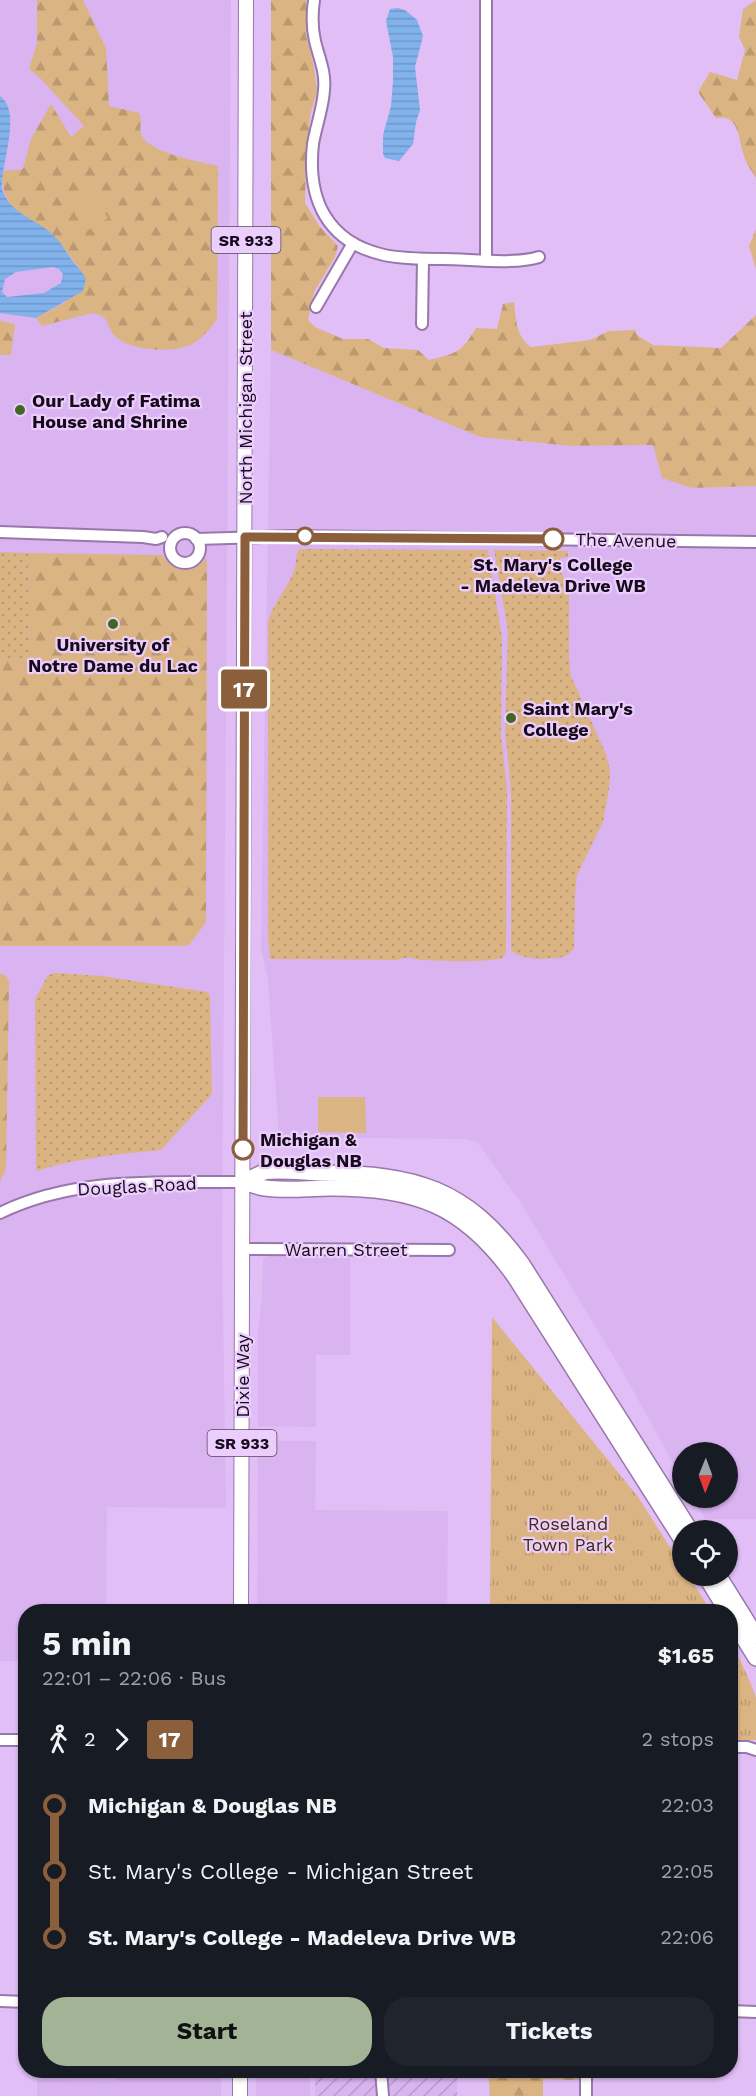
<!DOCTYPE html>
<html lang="en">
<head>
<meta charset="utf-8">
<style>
	body { margin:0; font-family:"Work Sans",sans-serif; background:#20242c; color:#f1f3f6; height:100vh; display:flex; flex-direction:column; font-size:22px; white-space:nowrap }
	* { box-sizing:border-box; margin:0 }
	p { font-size:20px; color:#9ea1a6 }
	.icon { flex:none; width:33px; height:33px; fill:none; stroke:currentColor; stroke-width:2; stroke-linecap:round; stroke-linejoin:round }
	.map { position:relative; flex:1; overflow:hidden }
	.drawer { position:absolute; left:18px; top:1604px; width:720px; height:474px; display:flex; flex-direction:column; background:#171b24; border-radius:24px; box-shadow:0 2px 4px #0004 }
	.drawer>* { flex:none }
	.badge { padding:0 12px; border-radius:4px; font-size:21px; line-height:39px }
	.needle { width:39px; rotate:181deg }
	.fabs { position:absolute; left:672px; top:1442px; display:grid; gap:12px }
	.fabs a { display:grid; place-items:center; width:66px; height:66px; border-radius:50%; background:#171b24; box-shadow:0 2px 4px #0004; font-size:30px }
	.map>.badge { position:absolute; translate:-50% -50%; box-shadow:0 0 0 3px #fff }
	.legs { display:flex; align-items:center; gap:9px; height:66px; padding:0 24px; font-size:20px }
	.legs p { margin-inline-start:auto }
	.overview { display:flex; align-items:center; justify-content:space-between; height:102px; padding:0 24px }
	h1 { font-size:33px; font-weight:700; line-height:45px }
	.button { display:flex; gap:12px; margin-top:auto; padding:12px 24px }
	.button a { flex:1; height:69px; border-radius:24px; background:#a2b495; color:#111; font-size:24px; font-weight:700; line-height:69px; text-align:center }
	.button a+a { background:#20242c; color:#f1f3f6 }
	ul { padding:0 24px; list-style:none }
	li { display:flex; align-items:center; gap:21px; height:66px; font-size:22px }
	li i { display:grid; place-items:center; width:9px; height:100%; margin:0 8px; background:currentColor }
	li i::after { content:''; width:15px; height:15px; margin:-8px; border:4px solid; border-radius:50%; background:#171b24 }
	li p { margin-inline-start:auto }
	li:first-child i { background:linear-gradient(#0000 50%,currentColor 0) }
	li:last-child i { background:linear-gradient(currentColor 50%,#0000 0) }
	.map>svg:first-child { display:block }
</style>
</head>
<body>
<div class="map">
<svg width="756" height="2096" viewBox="0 0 756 2096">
	<defs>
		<pattern id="industrial-furrows" width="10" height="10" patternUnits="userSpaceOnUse" patternTransform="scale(1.5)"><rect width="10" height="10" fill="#dab3f1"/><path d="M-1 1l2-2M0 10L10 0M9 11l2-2" fill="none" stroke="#ba99ce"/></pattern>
		<pattern id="grass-dots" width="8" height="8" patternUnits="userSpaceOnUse" patternTransform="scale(1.5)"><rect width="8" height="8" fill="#dbb483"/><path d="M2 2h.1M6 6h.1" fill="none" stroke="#bb9971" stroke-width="1.8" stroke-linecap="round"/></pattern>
		<pattern id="forest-firs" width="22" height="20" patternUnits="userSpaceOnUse" patternTransform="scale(1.5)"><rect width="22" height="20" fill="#dbb483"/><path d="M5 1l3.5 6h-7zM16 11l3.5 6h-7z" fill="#bb9971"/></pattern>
		<pattern id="park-tufts" width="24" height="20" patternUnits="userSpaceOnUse" patternTransform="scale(1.5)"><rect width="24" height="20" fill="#dbb483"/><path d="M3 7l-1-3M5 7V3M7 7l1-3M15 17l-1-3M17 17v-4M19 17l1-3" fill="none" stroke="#bb9971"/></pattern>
		<pattern id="water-rules" width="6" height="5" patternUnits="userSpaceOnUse" patternTransform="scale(1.5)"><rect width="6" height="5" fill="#81b2eb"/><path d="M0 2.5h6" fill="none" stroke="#6f98c9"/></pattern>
	</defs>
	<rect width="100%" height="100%" fill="#e1bef6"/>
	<!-- built -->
	<g fill="#dab3f1">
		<path d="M 0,0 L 231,0 L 222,1248 L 226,1508 L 107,1507 L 106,1611 L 26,1611 L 25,1661 L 0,1661 Z"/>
		<path d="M 271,350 L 480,437 L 572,446 L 653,445 L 692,488 L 756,486 L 756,1519 L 705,1519 L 693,1497 L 728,1497 L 728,1452 L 682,1452 L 682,1479 L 620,1367 L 519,1200 L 478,1143 L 467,1139 L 279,1137 L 268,980 L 261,949 Z"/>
		<path d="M 269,1256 L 350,1258 L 350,1355 L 316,1355 L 316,1427 L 258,1426 L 258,1333 L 262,1295 L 263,1259 Z"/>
		<path d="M 264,1441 L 316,1441 L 315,1510 L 448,1511 L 447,1611 L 257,1611 L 258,1443 Z"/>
		<path d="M 117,2070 L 221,2070 L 221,2096 L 37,2096 L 37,2080 L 117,2081 Z"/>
		<rect x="256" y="2070" width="54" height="26"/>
	</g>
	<!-- industrial -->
	<g fill="url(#industrial-furrows)">
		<path d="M 389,2070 L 458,2070 L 457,2096 L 389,2096 Z"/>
		<path d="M 315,2076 L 376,2077 L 376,2096 L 315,2096 Z"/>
	</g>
	<!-- grass -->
	<g fill="url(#grass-dots)">
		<path d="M 299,549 L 488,550 L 502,638 L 501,735 L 507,789 L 506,951 L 503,958 C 479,963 450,961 425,960 C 412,960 411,955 397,960 L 270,959 L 268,935 L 268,622 C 273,602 289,588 295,568 C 297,561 295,556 299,549 Z"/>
		<path d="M 494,550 L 568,551 L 568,557 L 560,558 L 559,569 L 569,587 L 569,660 L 571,676 L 606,754 L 610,771 L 609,789 L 603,822 L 577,875 L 575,894 L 574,949 C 571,952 567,956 562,957 C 550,960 518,960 511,950 L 511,792 L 505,729 L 508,631 Z"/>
		<path d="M 0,552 L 28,553 L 30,658 L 0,659 Z"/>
		<path d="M 56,973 L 102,976 L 207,992 L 210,996 L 212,1094 L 161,1150 C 117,1154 78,1158 36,1171 L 35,999 L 48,975 Z"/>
	</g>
	<!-- forest -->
	<g fill="url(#forest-firs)">
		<path d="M 37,0 L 83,0 L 106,48 L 109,106 L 139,113 C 143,120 138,128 142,136 C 152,154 198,161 218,166 L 217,319 C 212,327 202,338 194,343 C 176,354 133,351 117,338 C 105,328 112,316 92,313 L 42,326 L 36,318 L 66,302 L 78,266 C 68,256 62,244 51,233 C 45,228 37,225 31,221 C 9,207 2,197 2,171 L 23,169 L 31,139 L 51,104 L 71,137 L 84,126 L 40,78 L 29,69 L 37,43 Z"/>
		<path d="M 271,0 L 306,0 L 306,35 L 314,66 L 317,91 L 310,116 L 306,163 L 305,203 L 320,227 L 338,246 L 335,257 L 314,292 L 308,320 L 315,327 L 343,339 L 368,339 L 384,348 L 418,350 L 429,360 C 457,353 461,353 476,328 L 497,329 L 503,304 L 514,302 C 516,319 516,337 531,347 L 590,340 L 609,331 L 635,330 L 638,336 L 653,345 L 721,348 L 756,315 L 756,486 L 692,488 L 662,478 L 653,445 L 572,446 L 480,437 L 271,350 Z"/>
		<path d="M 756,0 L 756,178 C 752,171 746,164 744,156 C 738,140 740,113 716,118 L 698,92 L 710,72 L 737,80 L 745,50 L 739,37 L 743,9 Z"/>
		<path d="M 756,229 L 756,269 L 749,246 Z"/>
		<path d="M 0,321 L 15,324 L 11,355 L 0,355 Z"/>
		<path d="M 28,553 L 162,555 C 176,573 190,576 207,558 L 206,922 L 190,944 L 185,946 L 0,946 L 0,659 L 30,658 Z"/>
		<path d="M 0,973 L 6,976 L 9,982 L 6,1168 L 0,1182 Z"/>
		<path d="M 488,2070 L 580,2070 L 580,2080 L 543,2079 L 543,2096 L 490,2096 Z"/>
	</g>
	<!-- park -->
	<g fill="url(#park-tufts)">
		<path d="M 492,1317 L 638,1497 L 682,1566 L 682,1575 L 688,1575 L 711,1611 L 490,1611 Z"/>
		<path d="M 731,1642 L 749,1679 L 756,1698 L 756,1740 L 731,1740 Z"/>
	</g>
	<!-- pitch -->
	<g fill="#dbb483">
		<path d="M 87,186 L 108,218 L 89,230 L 68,198 Z"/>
		<path d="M 318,1097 L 365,1097 L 366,1133 L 318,1132 Z"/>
	</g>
	<!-- water -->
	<g fill="url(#water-rules)" fill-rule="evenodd">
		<path d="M 398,8 L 405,10 L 417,20 L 423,36 L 415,67 L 420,110 L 416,122 L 413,144 L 399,161 L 385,158 L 383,154 L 383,135 L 391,106 L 393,81 L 393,57 L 386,21 L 390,9 Z"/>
		<path d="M 0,96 C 23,113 0,164 2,189 C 9,212 32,218 49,231 C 58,239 63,246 69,256 C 74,264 81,270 86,278 L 83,291 L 36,318 L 0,313 ZM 53,267 L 59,269 L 63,274 L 61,283 L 44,293 L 7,297 L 2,292 L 5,279 L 16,272 Z"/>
	</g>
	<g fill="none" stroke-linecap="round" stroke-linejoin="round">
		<!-- minor casing -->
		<g stroke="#9877ab" stroke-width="14">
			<g id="minor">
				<path d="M 314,0 C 312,14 312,28 315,41 C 319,58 326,72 324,90 C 323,108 316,126 313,144 C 307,198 326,242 384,255 C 403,259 423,259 443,259 C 470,259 514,265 539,257"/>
				<path d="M 486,260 L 486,0"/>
				<path d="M 316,307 L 353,243"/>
				<path d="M 422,324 L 423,259"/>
				<path d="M 0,532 L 143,537 L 156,539 L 162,537"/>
				<circle cx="185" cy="548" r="15"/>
				<path d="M 196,539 L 293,536 L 756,542"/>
				<path d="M 0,1213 C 75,1176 161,1183 243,1182"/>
				<path d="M 243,1249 L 449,1250"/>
				<path d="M 0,1740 L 26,1740"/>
				<path d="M 730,1747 L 747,1747 L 756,1750"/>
				<path d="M 0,2001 L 26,2002"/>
				<path d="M 730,2011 L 756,2012"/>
				<path d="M 381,2070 L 383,2096"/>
				<path d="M 586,2096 L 586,2070"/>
			</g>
		</g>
		<!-- major casing -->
		<g stroke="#9877ab" stroke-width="16">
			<g id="major">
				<path d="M 241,1611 L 246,0"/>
				<path d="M 240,2096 L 240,2070"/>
			</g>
		</g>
		<!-- highway casing -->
		<g stroke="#9877ab" stroke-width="18">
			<g id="highway">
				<path d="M 243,1182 C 250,1179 257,1175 264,1172 C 277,1169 309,1173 324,1173 C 415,1174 466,1187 522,1264 L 690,1530"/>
				<path d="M 243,1182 C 250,1184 258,1187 265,1188 C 286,1191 309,1188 330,1188 C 416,1188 464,1205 515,1277 L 682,1540"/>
				<path d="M 705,1575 L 727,1611"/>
				<path d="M 718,1575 L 756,1636"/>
				<path d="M 730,1616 L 756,1658"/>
			</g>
		</g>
		<!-- minor -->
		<use href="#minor" stroke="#fff" stroke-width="10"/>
		<!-- major -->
		<use href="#major" stroke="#fff" stroke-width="14"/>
		<!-- highway -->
		<use href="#highway" stroke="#fff" stroke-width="15"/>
	</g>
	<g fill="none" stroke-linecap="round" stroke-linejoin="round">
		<!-- line-1 casing -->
		<g stroke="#fff" stroke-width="14">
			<path id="line-1" d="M 243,1149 L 245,537 L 553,539"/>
		</g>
		<!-- line-1 -->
		<use href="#line-1" stroke="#8b5e3c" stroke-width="9"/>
	</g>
	<!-- markers -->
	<g fill="#41661f" stroke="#ebcefb" stroke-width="2">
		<circle cx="20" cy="410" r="6"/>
		<circle cx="113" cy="624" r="6"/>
		<circle cx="511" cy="718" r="6"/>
	</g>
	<g fill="#fff" stroke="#8b5e3c" stroke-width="3">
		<circle cx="305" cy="536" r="8"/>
		<circle cx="553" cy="539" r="10"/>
		<circle cx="243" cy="1149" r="10"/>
	</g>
	<g text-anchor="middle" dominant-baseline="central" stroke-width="4.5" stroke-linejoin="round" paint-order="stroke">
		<!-- shield labels -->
		<g fill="#ebcefb" stroke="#574560" stroke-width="1.5">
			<rect x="211.5" y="227" width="69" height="26" rx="4.5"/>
			<rect x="207.5" y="1430" width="69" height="26" rx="4.5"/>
		</g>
		<g font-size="16" font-weight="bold" fill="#170a1d">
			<text x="246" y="240">SR 933</text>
			<text x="242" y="1443">SR 933</text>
		</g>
		<!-- poi labels -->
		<g font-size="18" font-weight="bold" fill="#170a1d" stroke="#ebcefb" text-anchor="start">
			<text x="32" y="400">Our Lady of Fatima<tspan x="32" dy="21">House and Shrine</tspan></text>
			<text x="113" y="644" text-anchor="middle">University of<tspan x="113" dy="21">Notre Dame du Lac</tspan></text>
			<text x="523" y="708">Saint Mary's<tspan x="523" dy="21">College</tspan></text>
		</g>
		<!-- street labels -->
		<g font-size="18" fill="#170a1d" stroke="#ebcefb">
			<text transform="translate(245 408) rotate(-90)">North Michigan Street</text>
			<text transform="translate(626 540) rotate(1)">The Avenue</text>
			<text transform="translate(137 1186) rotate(-3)">Douglas Road</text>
			<text x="346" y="1249">Warren Street</text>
			<text transform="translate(242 1376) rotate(-90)">Dixie Way</text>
		</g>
		<!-- stop labels -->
		<g font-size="18" font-weight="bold" fill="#170a1d" stroke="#ebcefb">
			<text x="553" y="564">St. Mary's College<tspan x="553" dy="21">- Madeleva Drive WB</tspan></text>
			<text x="260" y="1139" text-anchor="start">Michigan &amp;<tspan x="260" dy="21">Douglas NB</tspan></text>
		</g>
		<!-- park labels -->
		<g font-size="18" fill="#3f2b0e" stroke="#ebcefb">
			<text x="568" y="1523">Roseland<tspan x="568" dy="21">Town Park</tspan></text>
		</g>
	</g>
</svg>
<div class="fabs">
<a><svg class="needle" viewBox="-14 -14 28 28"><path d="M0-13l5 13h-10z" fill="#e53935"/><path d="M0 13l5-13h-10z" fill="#9ea1a6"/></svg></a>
<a><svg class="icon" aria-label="locate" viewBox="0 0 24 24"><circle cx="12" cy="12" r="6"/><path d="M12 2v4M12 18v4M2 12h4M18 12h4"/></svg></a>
</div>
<b class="badge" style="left:244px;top:689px;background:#8b5e3c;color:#fff">17</b>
<section class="drawer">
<div class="overview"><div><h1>5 min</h1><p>22:01 – 22:06 · Bus</p></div><b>$1.65</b></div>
<div class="legs"><svg class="icon" aria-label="walk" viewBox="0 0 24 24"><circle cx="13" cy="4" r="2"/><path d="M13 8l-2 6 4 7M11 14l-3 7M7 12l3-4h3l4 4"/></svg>2<svg class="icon" aria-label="forward" viewBox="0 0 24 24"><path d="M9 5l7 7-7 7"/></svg><b class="badge" style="background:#8b5e3c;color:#fff">17</b><p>2 stops</p></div>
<ul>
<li><i style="color:#8b5e3c"></i><b>Michigan &amp; Douglas NB</b><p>22:03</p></li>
<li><i style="color:#8b5e3c"></i><span>St. Mary's College - Michigan Street</span><p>22:05</p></li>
<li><i style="color:#8b5e3c"></i><b>St. Mary's College - Madeleva Drive WB</b><p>22:06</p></li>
</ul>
<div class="button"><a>Start</a><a>Tickets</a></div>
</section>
</div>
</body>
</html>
